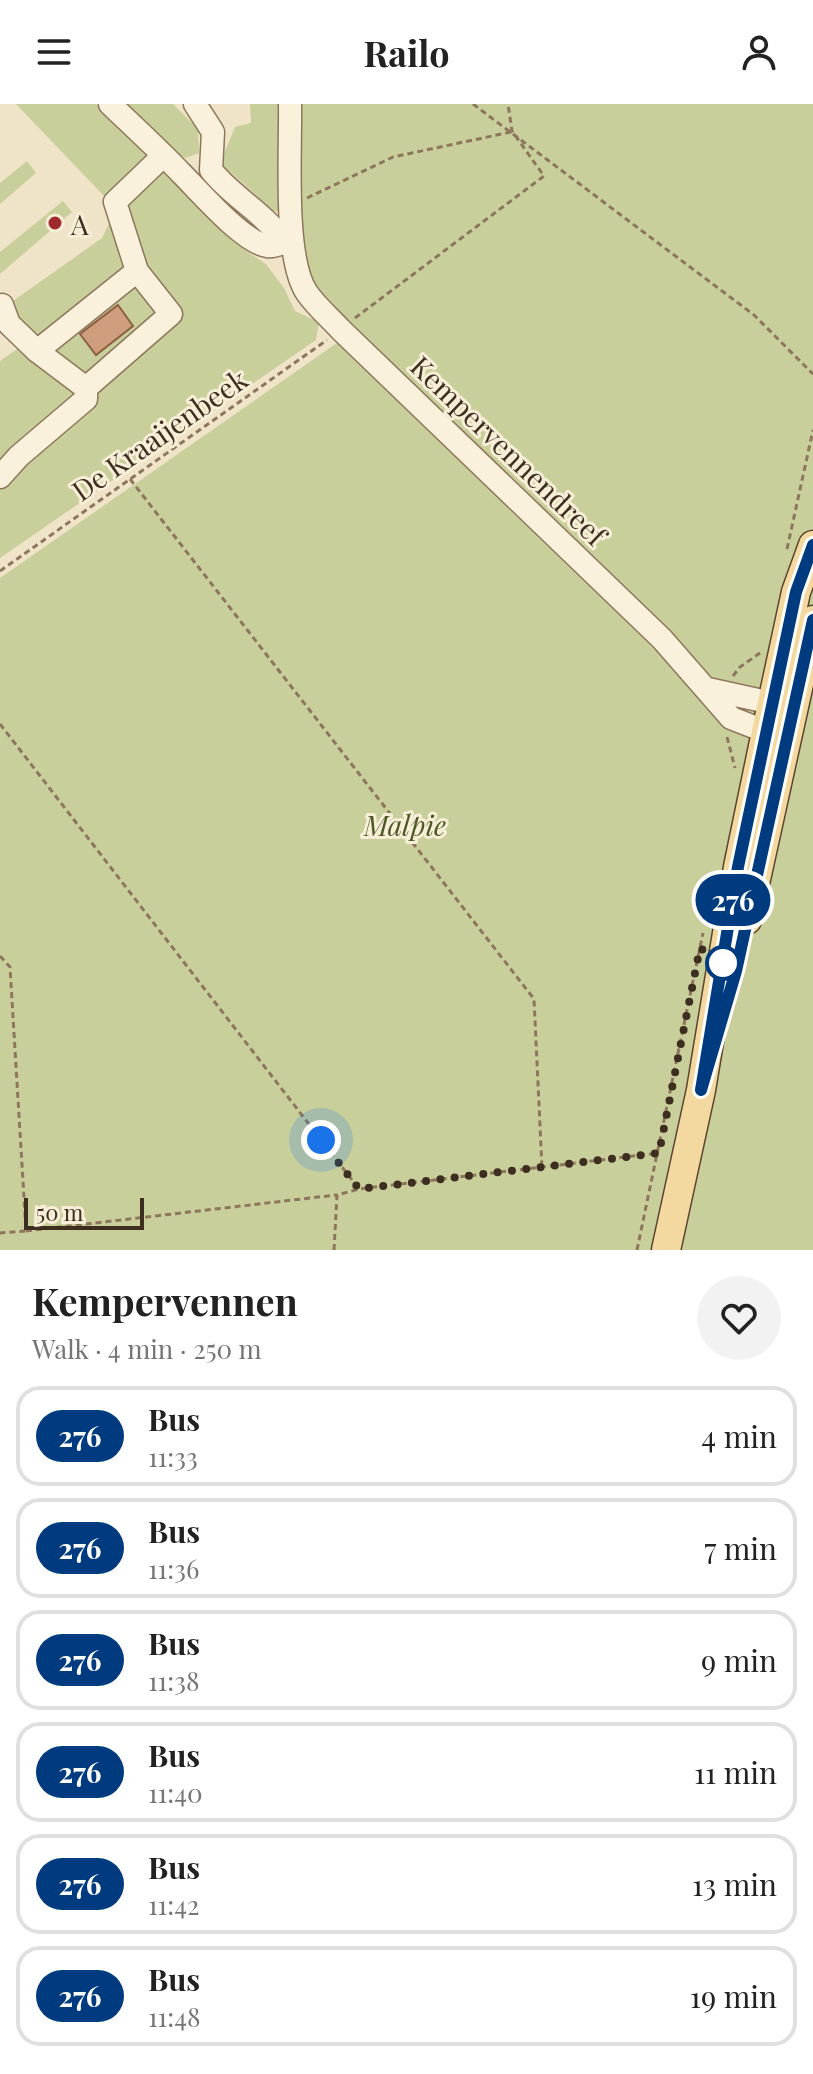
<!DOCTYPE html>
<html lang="en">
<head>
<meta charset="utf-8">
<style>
	body { margin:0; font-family:"Playfair Display",serif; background:#f2f2f2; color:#222; height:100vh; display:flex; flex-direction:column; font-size:30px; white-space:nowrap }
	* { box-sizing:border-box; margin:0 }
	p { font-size:26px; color:#767676 }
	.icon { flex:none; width:44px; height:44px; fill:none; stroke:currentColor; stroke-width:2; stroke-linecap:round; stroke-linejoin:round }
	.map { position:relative; height:1146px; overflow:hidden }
	.panel { display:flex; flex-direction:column; background:#fff; flex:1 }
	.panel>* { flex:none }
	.badge { padding:0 16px; border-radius:26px; font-size:28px; line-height:52px }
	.scale { position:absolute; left:24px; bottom:20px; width:120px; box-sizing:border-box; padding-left:8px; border:4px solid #3d2e20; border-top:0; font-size:22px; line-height:28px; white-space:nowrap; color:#3d2e20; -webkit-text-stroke:6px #f7eed8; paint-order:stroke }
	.you { position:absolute; width:40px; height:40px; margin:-20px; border:6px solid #fff; border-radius:50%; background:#1a73e8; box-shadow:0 0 0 12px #1a73e833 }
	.map>.badge { position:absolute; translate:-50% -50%; box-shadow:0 0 0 4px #fff }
	.round { display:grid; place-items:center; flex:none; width:84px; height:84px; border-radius:42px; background:#f2f2f2 }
	.summary { display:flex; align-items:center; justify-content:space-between; height:136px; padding:0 32px }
	h1 { font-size:38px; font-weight:700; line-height:60px }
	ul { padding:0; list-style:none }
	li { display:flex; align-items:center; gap:24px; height:100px; margin:0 16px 12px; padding:0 16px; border:4px solid #e0e0e0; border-radius:24px }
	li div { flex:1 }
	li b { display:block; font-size:30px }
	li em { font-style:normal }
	li .badge { min-width:88px; font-weight:700; text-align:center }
	header { display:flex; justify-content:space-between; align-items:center; height:104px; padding:0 32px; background:#fff; font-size:36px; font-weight:700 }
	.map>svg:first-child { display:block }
</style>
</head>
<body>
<header><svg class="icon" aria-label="menu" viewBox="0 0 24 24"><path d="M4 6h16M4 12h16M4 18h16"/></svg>Railo<svg class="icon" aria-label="person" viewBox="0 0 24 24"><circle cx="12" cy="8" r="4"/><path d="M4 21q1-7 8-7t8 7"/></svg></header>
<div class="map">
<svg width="813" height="1146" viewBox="0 0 813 1146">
	<rect width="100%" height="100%" fill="#f0e4c8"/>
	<!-- green -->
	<g fill="#c9cf9b">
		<path d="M 16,0 L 96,0 L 149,52 L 104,92 Z"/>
		<path d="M 124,0 L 173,0 L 198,25 L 199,49 L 186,54 L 176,50 Z"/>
		<path d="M 250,0 L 286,0 L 280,108 L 274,107 L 220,59 L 235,23 L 251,19 Z"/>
		<path d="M 302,0 L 813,0 L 813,1146 L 0,1146 L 0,474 L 357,225 L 306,172 L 302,151 Z"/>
		<path d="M 27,57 L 36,69 L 0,100 L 0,79 Z"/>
		<path d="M 162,65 L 248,148 L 266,160 L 284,184 L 295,207 L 319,218 L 316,236 L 0,454 L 0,257 L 17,245 L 11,208 L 13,197 L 102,134 L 116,105 Z"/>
		<path d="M 63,97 L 72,108 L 0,170 L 0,148 Z"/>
	</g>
	<!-- building -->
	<path fill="#cf9f7d" stroke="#8d5f41" stroke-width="2" d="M 118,201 L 133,222 L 96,251 L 80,230 Z"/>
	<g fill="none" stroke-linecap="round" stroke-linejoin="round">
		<!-- minor casing -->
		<g stroke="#8d765c" stroke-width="25">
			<g id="minor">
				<path d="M 110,0 C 134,23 159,46 182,70 C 200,88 243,138 267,142 C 276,144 282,137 291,137"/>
				<path d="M 195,0 L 213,28 L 211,66 C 232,93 265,109 283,137"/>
				<path d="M 290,0 C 291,45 283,154 307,189 C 316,202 330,214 341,226 L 662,535 L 731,614 L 767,628 L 792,618 L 772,599 L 708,585"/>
				<path d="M 2,201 L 9,220 L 37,247"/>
				<path d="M 86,284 L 37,247 L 137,167"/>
				<path d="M 0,373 L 19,352 L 86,295 L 86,284 L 171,210 L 137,167 L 115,98 L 163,52"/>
			</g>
		</g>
		<!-- major casing -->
		<g stroke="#5b4430" stroke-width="31">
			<g id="major">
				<path d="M 747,816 L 813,516"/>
				<path d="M 666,1146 L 701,986 L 738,763 L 772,599 L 796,488 L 813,441"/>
			</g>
		</g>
		<!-- path -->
		<g stroke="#8d765c" stroke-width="3" stroke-dasharray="6 4" stroke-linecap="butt">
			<path d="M 473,0 L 754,211 L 813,270"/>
			<path d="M 307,94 L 393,53 L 511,28"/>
			<path d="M 355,214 L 544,72 L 512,27 L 508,0"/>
			<path d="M 130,375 L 534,895 L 542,1064"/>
			<path d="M 787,445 L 813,326"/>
			<path d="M 0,467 L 327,236"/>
			<path d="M 733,572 L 740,563 L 760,549"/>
			<path d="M 0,620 L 359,1085"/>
			<path d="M 727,633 L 735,664"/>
			<path d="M 0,852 L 10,863 L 26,1127 L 0,1129"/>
			<path d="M 26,1127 L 336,1091"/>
			<path d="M 334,1146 L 337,1091 L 359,1085 L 659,1049"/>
			<path d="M 637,1146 L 703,829"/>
		</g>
		<!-- minor -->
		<use href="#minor" stroke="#faf1dc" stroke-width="22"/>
		<!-- major -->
		<use href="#major" stroke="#f3d9a0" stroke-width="28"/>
	</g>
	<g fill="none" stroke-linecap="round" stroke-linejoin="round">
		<!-- line casing -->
		<g stroke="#fff" stroke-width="18">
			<path id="line" d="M 813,441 L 796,488 L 738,763 L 701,986 L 736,867 L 813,516"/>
		</g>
		<!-- line -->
		<use href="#line" stroke="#003b80" stroke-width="12"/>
		<!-- walk -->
		<path stroke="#3d2e20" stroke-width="8" stroke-dasharray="0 14.4" d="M 321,1036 L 359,1085 L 659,1049 L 700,844 L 723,859"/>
	</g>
	<!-- markers -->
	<circle fill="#9e2a2b" stroke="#f7eed8" stroke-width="3" cx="55" cy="119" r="8"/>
	<circle fill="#fff" stroke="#003b80" stroke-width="4" cx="723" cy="859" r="16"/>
	<g text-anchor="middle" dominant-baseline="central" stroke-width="6" stroke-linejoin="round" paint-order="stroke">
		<!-- poi labels -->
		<g font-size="28" fill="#3d2e20" stroke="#f7eed8" text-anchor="start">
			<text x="71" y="119">A</text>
		</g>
		<!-- street labels -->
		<g font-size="28" fill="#3d2e20" stroke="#f7eed8">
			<text transform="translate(159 330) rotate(-35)">De Kraaijenbeek</text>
			<text transform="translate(509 346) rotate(44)">Kempervennendreef</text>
		</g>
		<!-- park labels -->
		<g font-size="28" font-style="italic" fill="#4d5a26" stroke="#f7eed8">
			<text x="405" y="720">Malpie</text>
		</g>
	</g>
</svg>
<div class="scale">50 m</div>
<div class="you" style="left:321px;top:1036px"></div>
<b class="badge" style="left:733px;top:796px;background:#003b80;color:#fff">276</b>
</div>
<section class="panel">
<div class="summary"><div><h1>Kempervennen</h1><p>Walk · 4 min · 250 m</p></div><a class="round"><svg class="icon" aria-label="heart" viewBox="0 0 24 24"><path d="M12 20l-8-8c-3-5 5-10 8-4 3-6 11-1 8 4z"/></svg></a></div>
<ul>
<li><span class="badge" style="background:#003b80;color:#fff">276</span><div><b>Bus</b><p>11:33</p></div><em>4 min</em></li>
<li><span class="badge" style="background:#003b80;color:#fff">276</span><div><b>Bus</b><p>11:36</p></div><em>7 min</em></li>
<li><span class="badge" style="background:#003b80;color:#fff">276</span><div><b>Bus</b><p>11:38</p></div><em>9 min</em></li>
<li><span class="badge" style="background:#003b80;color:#fff">276</span><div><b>Bus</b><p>11:40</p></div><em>11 min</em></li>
<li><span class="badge" style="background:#003b80;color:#fff">276</span><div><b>Bus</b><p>11:42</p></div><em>13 min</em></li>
<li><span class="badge" style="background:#003b80;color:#fff">276</span><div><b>Bus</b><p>11:48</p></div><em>19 min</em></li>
</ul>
</section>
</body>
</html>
